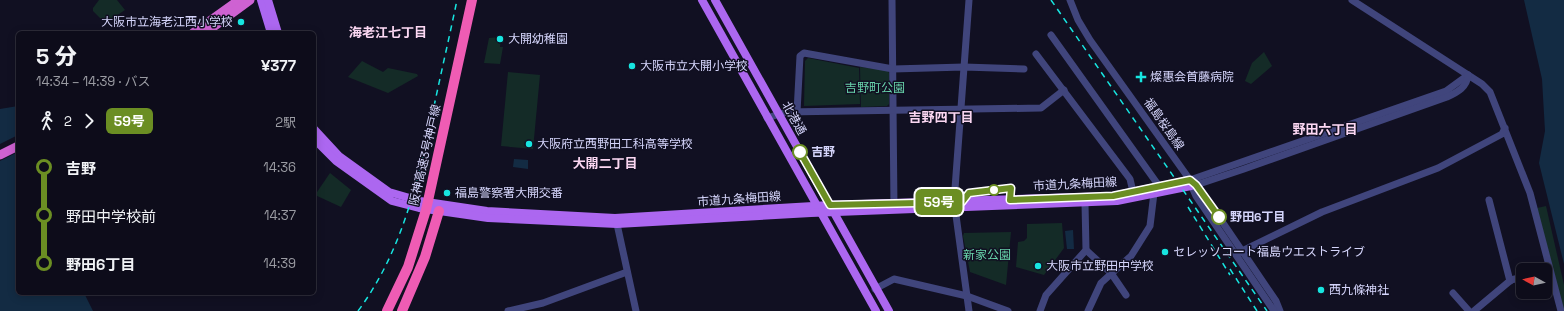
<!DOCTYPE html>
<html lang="ja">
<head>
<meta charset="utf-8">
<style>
	body { margin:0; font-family:"Space Grotesk","Noto Sans JP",sans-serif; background:#161523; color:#f1f3f6; height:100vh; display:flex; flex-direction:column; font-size:15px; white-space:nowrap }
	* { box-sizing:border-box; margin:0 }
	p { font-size:13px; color:#9a9ba2 }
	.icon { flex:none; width:22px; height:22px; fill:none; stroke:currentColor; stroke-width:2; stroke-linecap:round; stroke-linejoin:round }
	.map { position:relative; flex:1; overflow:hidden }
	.sheet { position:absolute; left:16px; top:31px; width:300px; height:264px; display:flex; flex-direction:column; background:#0d0c1a; border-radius:6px; box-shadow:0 2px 10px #0003,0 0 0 1px #2d2c39 }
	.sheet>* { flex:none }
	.badge { padding:0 8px; border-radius:6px; font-size:14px; line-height:26px }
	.needle { width:26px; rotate:278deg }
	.controls { position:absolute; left:1516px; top:263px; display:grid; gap:8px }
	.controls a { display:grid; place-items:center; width:36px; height:36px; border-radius:6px; background:#0d0c1a; box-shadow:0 2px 10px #0003,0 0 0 1px #2d2c39; font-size:20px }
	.map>.badge { position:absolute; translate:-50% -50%; box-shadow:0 0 0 2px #fff }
	.legs { display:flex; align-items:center; gap:6px; height:44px; padding:0 20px; font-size:13px }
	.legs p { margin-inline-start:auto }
	.overview { display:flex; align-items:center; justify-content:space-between; height:68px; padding:0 20px }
	h1 { font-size:22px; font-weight:800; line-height:30px }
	ul { padding:0 20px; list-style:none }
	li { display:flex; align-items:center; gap:14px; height:48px; font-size:15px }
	li i { display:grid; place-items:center; width:6px; height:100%; margin:0 5px; background:currentColor }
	li i::after { content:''; width:10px; height:10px; margin:-5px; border:3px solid; border-radius:50%; background:#0d0c1a }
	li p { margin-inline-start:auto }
	li:first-child i { background:linear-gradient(#0000 50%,currentColor 0) }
	li:last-child i { background:linear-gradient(currentColor 50%,#0000 0) }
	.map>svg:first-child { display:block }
</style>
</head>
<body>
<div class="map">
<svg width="1564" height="311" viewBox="0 0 1564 311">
	<rect width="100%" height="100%" fill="#111022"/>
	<!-- green -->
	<g fill="#142b27">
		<path d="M 99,0 L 117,0 L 125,10 L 107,22 L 103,21 L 93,11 L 93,8 Z"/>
		<path d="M 501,37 L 500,47 L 503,47 L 500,64 L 484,63 L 489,38 Z"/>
		<path d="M 1264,52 L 1272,66 L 1251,84 L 1245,81 L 1252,63 Z"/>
		<path d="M 808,58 L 859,68 L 860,104 L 804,106 L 805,61 Z"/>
		<path d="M 362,61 L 383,72 L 388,68 L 417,74 L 418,76 L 388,93 L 348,77 Z"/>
		<path d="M 860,67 L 887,70 L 889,73 L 889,104 L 887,106 L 861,107 Z"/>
		<path d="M 508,72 L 540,75 L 533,149 L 501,146 Z"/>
		<path d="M 330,173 L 351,190 L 341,207 L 315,195 Z"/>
		<path d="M 1546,206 L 1564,285 L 1564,311 L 1537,208 Z"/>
		<path d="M 1062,223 L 1064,248 L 1044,275 L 1016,267 L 1018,242 L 1024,241 L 1027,238 L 1027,224 Z"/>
		<path d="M 1011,232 L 1006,285 L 970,272 L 963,236 L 964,233 Z"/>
	</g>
	<!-- water -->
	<g fill="#132b43">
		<path d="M 1524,0 L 1564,0 L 1564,264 L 1539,163 L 1545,131 L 1542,79 Z"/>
		<path d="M 18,106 L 18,293 L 84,293 L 93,311 L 0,311 L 0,109 Z"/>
		<path d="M 514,159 L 528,160 L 528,169 L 513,167 Z"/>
		<path d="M 1073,230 L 1074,249 L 1067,249 L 1065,231 Z"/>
	</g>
	<!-- pier -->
	<path fill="#111022" d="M 18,135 L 18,152 L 0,161 L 0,144 Z"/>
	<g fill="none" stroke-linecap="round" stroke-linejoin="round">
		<!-- tertiary -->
		<g stroke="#40457c" stroke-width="7">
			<path d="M 892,0 L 894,208"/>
			<path d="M 1070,0 L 1078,20 L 1090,40 L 1190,180 L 1196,185 L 1204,195 L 1276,301 L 1280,311"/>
			<path d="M 1352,0 L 1482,84 L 1490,92 L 1530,193 L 1561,311"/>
			<path d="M 1051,35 L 1159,186"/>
			<path d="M 1036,54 L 1130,179 L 1133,192"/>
			<path d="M 797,112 L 800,56 L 804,53 L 893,69 L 964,67 L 1024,69"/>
			<path d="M 767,118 L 786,112 L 1041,108 L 1064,90"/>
			<path d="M 1190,180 L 1446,91 L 1468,75"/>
			<path d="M 1190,182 L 1196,196 L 1274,311"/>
			<path d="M 1193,186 L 1244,169 L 1447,97 C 1458,92 1467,87 1468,75"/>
			<path d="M 1489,200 L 1510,281"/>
			<path d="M 954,202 L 969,0"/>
			<path d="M 955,208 L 969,311"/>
			<path d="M 617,224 L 636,311"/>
			<path d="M 1086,250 L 1111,273 L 1126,295"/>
			<path d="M 1236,254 L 1322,212 L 1438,168 L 1502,134 L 1505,128"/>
			<path d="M 875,289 L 894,279 L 967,296 L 1008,311"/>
			<path d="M 1453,293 L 1469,311"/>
			<path d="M 508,311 L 543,303 L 627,272"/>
			<path d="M 1040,311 L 1046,295 L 1086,250 L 1085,203"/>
			<path d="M 1088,311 L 1101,283 L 1131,256 L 1150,226 L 1154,193"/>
			<path d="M 1474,311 L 1511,280 L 1523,277"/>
		</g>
		<!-- primary -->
		<g stroke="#ac67f0" stroke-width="8">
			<path d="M 261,0 L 271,33"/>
			<path d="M 268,0 L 278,33"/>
			<path d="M 702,0 L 876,311"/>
			<path d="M 715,0 L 889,311"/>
			<path d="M 314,129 L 339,156 L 389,192 L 420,201 L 487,211 L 615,218 L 830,205 L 1113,196 L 1190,180"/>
			<path d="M 314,139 L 336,161 L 392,201 L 419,208 L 488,218 L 617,224 L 811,213 L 1117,201 L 1191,186"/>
		</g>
		<!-- trunk -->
		<g stroke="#ce62d2" stroke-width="9">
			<path d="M 193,33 L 239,0"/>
			<path d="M 205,33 L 250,0"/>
			<path d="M 0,155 L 18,146"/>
		</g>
		<!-- motorway -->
		<g stroke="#ef5cb4" stroke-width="10">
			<path d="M 387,311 L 408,267 L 426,210 L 472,0"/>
			<path d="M 402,311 L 425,257 L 439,211"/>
		</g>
		<!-- rail -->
		<g stroke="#17e5e0" stroke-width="1.5" stroke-dasharray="6 5" stroke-linecap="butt">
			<path d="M 1051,0 L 1267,311"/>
			<path d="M 1188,207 L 1230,275"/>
			<path d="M 1230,269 L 1257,311"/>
			<path d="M 358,311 C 401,253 417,185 432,116 C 440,77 449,39 457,0"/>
		</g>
	</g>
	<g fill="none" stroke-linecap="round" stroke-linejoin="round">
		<!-- line-1 casing -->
		<g stroke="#fff" stroke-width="9">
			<path id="line-1" d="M 800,152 L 830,205 L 962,202 L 969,193 L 1011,188 L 1010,200 L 1113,196 L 1190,180 L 1196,185 L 1219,217"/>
		</g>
		<!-- line-1 -->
		<use href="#line-1" stroke="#6b8e23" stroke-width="6"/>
	</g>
	<!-- markers -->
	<g fill="#17e5e0" stroke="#111022" stroke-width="1.5">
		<circle cx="241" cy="22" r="4"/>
		<circle cx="500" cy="39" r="4"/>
		<circle cx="632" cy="66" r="4"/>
		<path d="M1139 71h4v4h4v4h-4v4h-4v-4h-4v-4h4z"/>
		<circle cx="529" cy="144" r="4"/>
		<circle cx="447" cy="193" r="4"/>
		<circle cx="1165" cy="252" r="4"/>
		<circle cx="1038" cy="266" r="4"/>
		<circle cx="1321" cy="290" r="4"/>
	</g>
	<g fill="#fff" stroke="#6b8e23" stroke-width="2">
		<circle cx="800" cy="152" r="7"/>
		<circle cx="994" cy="190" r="5"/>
		<circle cx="1219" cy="217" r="7"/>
	</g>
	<g text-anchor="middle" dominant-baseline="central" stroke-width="3" stroke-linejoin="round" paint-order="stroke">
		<!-- poi labels -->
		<g font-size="12" fill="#d5d5fb" stroke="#111022" text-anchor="start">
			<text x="233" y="22" text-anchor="end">大阪市立海老江西小学校</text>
			<text x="508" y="39">大開幼稚園</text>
			<text x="640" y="66">大阪市立大開小学校</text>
			<text x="1150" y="77">燦惠会首藤病院</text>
			<text x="537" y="144">大阪府立西野田工科高等学校</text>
			<text x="455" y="193">福島警察署大開交番</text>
			<text x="1173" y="252">セレッソコート福島ウエストライブ</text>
			<text x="1046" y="266">大阪市立野田中学校</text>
			<text x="1329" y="290">西九條神社</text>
		</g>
		<!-- park labels -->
		<g font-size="12" fill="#68d3ab" stroke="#111022">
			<text x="875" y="88">吉野町公園</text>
			<text x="987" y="255">新家公園</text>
		</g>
		<!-- street labels -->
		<g font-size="12" fill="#d5d5fb" stroke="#111022">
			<text transform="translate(794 118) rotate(61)">北港通</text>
			<text transform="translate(1164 124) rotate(55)">福島桜島線</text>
			<text transform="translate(425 155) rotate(-77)">阪神高速3号神戸線</text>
			<text transform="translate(1075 184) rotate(-3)">市道九条梅田線</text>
			<text transform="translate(739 199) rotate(-4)">市道九条梅田線</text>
		</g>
		<!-- stop labels -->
		<g font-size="12" font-weight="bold" fill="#d5d5fb" stroke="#111022" text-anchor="start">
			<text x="811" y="152">吉野</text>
			<text x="1230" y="217">野田6丁目</text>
		</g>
		<!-- neighbourhood labels -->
		<g font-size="13" font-weight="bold" fill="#fbd7f2" stroke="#111022">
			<text x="388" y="32">海老江七丁目</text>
			<text x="941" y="117">吉野四丁目</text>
			<text x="1325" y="129">野田六丁目</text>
			<text x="605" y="163">大開二丁目</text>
		</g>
	</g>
</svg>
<div class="controls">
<a><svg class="needle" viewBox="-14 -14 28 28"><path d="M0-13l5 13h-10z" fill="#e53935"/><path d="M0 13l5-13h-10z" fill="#9a9ba2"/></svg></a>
</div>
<b class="badge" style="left:939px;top:202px;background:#6b8e23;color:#fff">59号</b>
<section class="sheet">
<div class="overview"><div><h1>5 分</h1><p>14:34 – 14:39 · バス</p></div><b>¥377</b></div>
<div class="legs"><svg class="icon" aria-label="walk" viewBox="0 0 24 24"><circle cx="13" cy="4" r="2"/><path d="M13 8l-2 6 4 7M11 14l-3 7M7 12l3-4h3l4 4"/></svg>2<svg class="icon" aria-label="forward" viewBox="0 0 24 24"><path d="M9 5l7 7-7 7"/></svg><b class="badge" style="background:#6b8e23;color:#fff">59号</b><p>2駅</p></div>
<ul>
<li><i style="color:#6b8e23"></i><b>吉野</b><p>14:36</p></li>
<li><i style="color:#6b8e23"></i><span>野田中学校前</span><p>14:37</p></li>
<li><i style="color:#6b8e23"></i><b>野田6丁目</b><p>14:39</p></li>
</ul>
</section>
</div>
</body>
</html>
